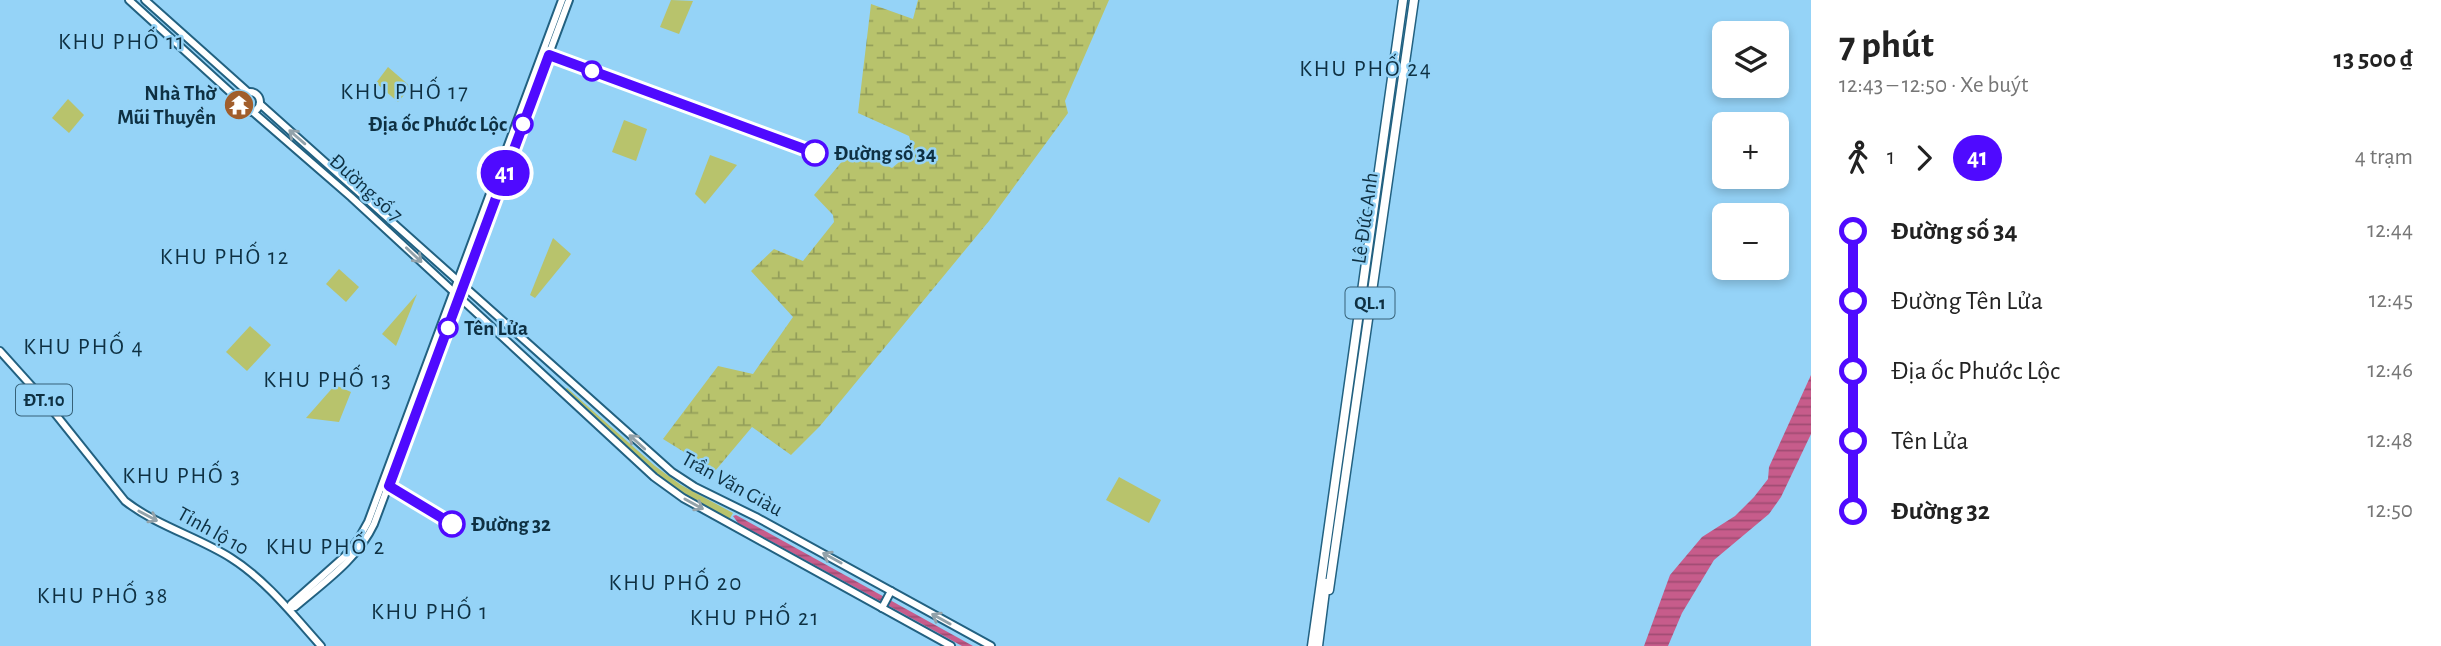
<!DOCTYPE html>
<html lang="vi">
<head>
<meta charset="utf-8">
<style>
	body { margin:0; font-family:"Alegreya Sans",sans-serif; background:#f6f6f6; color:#222; height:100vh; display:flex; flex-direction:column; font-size:26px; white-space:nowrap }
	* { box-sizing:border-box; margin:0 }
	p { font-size:23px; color:#767676 }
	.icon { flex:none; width:38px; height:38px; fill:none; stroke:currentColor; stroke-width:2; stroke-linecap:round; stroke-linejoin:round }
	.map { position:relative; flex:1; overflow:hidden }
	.sheet { display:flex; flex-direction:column; background:#fff; width:630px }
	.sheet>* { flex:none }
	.badge { padding:0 14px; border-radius:23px; font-size:24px; line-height:46px }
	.controls { position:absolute; left:1712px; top:21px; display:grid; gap:14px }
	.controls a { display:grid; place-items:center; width:77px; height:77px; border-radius:10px; background:#fff; box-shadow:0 4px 10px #0003; font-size:35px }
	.map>.badge { position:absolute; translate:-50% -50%; box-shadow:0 0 0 4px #fff }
	.legs { display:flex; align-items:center; gap:10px; height:77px; padding:0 28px; font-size:23px }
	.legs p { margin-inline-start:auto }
	.head { display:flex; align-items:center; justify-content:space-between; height:119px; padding:0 28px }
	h1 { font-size:38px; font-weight:700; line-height:52px }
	ul { padding:0 28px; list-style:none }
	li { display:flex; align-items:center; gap:24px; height:70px; font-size:26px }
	li i { display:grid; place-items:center; width:10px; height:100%; margin:0 9px; background:currentColor }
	li i::after { content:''; width:18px; height:18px; margin:-9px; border:5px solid; border-radius:50%; background:#fff }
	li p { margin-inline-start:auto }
	li:first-child i { background:linear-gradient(#0000 50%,currentColor 0) }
	li:last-child i { background:linear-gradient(currentColor 50%,#0000 0) }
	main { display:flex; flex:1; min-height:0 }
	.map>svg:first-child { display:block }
</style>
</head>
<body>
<main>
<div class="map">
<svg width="1811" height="646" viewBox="0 0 1811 646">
	<defs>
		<pattern id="wetland-marsh" width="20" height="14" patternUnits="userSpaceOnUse" patternTransform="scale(1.75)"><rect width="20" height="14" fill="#b8c36c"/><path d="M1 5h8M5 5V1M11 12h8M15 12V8" fill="none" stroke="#949f5a"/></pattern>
		<pattern id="water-rules" width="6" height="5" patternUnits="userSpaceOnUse" patternTransform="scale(1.75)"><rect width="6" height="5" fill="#c75c8b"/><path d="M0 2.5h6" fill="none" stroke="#a04c73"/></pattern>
	</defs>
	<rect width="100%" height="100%" fill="#95d3f7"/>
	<!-- green -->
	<g fill="#b8c36c">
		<path d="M 671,0 L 693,1 L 679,34 L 660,27 Z"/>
		<path d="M 388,67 L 411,87 L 398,102 L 376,83 Z"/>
		<path d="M 68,99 L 84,115 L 69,133 L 52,118 Z"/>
		<path d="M 624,120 L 647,129 L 636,161 L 612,152 Z"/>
		<path d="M 710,155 L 737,165 L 705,204 L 695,194 Z"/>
		<path d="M 553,238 L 571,254 L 535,298 L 530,295 Z"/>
		<path d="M 339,269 L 359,287 L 346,302 L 326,284 Z"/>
		<path d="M 417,294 L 396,346 L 382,334 Z"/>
		<path d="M 250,326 L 271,345 L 247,371 L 226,352 Z"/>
		<path d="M 335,385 L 351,392 L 339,422 L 306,418 Z"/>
		<path d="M 567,388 L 655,466 L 681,485 L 733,513 L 729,520 L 696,502 L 653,474 L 563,392 Z"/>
		<path d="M 1119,477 L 1161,500 L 1149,523 L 1106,500 Z"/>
	</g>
	<!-- wetland -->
	<path fill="url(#wetland-marsh)" d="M 918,0 L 1109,0 L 1065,101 L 1068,113 L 989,221 L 820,426 L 791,455 L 752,427 L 715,471 L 663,439 L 718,366 L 753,374 L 793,317 L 751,271 L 774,249 L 803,261 L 834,222 L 833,215 L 814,195 L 849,153 L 854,150 L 892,168 L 898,163 L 911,143 L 909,136 L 858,113 L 871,4 L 913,19 Z"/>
	<!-- water -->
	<g fill="url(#water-rules)">
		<path d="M 1811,375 L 1811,434 L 1781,497 L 1769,514 L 1714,560 L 1682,613 L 1668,646 L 1644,646 L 1670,575 L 1702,537 L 1735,516 L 1754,497 L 1768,479 L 1769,467 Z"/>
		<path d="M 736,515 L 973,646 L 962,646 L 738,523 L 733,516 Z"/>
	</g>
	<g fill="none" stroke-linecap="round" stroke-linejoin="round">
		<!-- major casing -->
		<g stroke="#226181" stroke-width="10">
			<g id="major">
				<path d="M 129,0 L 240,101"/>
				<path d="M 145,0 L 249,93"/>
				<circle cx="250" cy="102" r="10"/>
				<path d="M 260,104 L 672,472 L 695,487 L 756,517 L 991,646"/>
				<path d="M 253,112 L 351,197 L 654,477 L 683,498 L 951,646"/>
				<path d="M 0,351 L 45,401 L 125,501 C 157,526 198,537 231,558 C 266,580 294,616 321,646"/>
				<path d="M 290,608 L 295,607 C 324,582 357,560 374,524 L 569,0"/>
				<path d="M 882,608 L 891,591"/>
				<path d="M 289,609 L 291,604 L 345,556 L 358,540 L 368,522 L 562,0"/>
			</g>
		</g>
		<!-- highway casing -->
		<g stroke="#226181" stroke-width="11">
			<g id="highway">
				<path d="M 1329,590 L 1414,0"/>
				<path d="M 1312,646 L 1403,0"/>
				<path d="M 1318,646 L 1326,583"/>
			</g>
		</g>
		<!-- major -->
		<use href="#major" stroke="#fff" stroke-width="6"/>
		<!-- highway -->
		<use href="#highway" stroke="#fff" stroke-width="8"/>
	</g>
	<!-- one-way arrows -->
	<defs><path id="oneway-shaft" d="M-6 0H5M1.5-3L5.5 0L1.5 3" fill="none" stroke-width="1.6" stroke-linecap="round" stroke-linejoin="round" transform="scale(1.75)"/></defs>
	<g stroke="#93a2aa">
		<use href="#oneway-shaft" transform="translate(297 137) rotate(-139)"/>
		<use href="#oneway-shaft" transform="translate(414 255) rotate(43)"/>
		<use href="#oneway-shaft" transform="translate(637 442) rotate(-138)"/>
		<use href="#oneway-shaft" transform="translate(694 504) rotate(29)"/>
		<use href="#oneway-shaft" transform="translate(148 516) rotate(28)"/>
		<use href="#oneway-shaft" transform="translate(832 558) rotate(-151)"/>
		<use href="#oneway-shaft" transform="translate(941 619) rotate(-151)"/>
	</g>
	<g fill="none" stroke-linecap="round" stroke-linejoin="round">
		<!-- line-1 casing -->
		<g stroke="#fff" stroke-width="16">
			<path id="line-1" d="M 452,524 L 389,486 L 549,55 L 815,153"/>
		</g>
		<!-- line-1 -->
		<use href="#line-1" stroke="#4f0aff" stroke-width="10"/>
	</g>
	<!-- icons -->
	<defs>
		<g id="temple-disc" transform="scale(1.575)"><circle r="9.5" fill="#a15e2c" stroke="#95d3f7"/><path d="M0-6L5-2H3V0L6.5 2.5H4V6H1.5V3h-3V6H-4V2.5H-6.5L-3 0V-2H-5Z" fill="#fff"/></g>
	</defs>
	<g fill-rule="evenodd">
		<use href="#temple-disc" x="239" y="105"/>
	</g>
	<!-- markers -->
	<g fill="#fff" stroke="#4f0aff" stroke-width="3.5">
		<circle cx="592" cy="71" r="9"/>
		<circle cx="523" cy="124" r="9"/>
		<circle cx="815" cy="153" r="12"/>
		<circle cx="448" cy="328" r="9"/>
		<circle cx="452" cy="524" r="12"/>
	</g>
	<g text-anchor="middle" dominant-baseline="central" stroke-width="5" stroke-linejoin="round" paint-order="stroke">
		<!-- shield labels -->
		<g fill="#95d3f7" stroke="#366178" stroke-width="2">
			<rect x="1345.5" y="287.5" width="49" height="31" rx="5"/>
			<rect x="16" y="384.5" width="56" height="31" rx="5"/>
		</g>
		<g font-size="19" font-weight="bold" fill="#0e3042">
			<text x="1370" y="303">QL.1</text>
			<text x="44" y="400">ĐT.10</text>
		</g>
		<!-- poi labels -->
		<g font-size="21" font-weight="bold" fill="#0e3042" stroke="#95d3f7" text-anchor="end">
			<text x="216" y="93">Nhà Thờ<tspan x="216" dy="24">Mũi Thuyền</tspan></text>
		</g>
		<!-- stop labels -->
		<g font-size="21" font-weight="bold" fill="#0e3042" stroke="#95d3f7" text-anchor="start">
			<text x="507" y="124" text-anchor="end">Địa ốc Phước Lộc</text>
			<text x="834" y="153">Đường số 34</text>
			<text x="464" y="328">Tên Lửa</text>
			<text x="471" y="524">Đường 32</text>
		</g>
		<!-- street labels -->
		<g font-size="21" fill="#0e3042" stroke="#95d3f7">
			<text transform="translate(366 188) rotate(42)">Đường số 7</text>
			<text transform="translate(1365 218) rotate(-82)">Lê Đức Anh</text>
			<text transform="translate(732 484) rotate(29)">Trần Văn Giàu</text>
			<text transform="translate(213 531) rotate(29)">Tỉnh lộ 10</text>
		</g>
		<!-- neighbourhood labels -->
		<g font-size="23" letter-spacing="2" fill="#0e3042" stroke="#95d3f7">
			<text x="122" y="42">KHU PHỐ 11</text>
			<text x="1366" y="69">KHU PHỐ 24</text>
			<text x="405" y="92">KHU PHỐ 17</text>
			<text x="225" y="257">KHU PHỐ 12</text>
			<text x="84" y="347">KHU PHỐ 4</text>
			<text x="328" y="380">KHU PHỐ 13</text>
			<text x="182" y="476">KHU PHỐ 3</text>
			<text x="326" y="547">KHU PHỐ 2</text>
			<text x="676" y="583">KHU PHỐ 20</text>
			<text x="103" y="596">KHU PHỐ 38</text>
			<text x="430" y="612">KHU PHỐ 1</text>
			<text x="755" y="618">KHU PHỐ 21</text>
		</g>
	</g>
</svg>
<div class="controls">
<a><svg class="icon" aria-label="layers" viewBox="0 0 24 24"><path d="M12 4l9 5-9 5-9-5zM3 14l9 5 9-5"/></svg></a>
<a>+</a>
<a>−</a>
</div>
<b class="badge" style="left:505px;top:173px;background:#4f0aff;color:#fff">41</b>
</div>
<section class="sheet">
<div class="head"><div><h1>7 phút</h1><p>12:43 – 12:50 · Xe buýt</p></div><b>13 500 ₫</b></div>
<div class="legs"><svg class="icon" aria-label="walk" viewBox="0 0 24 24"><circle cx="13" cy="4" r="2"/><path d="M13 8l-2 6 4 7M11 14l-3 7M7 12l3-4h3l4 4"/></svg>1<svg class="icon" aria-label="forward" viewBox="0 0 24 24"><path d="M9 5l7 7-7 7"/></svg><b class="badge" style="background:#4f0aff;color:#fff">41</b><p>4 trạm</p></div>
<ul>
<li><i style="color:#4f0aff"></i><b>Đường số 34</b><p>12:44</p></li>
<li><i style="color:#4f0aff"></i><span>Đường Tên Lửa</span><p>12:45</p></li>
<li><i style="color:#4f0aff"></i><span>Địa ốc Phước Lộc</span><p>12:46</p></li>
<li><i style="color:#4f0aff"></i><span>Tên Lửa</span><p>12:48</p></li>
<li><i style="color:#4f0aff"></i><b>Đường 32</b><p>12:50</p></li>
</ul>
</section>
</main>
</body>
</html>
